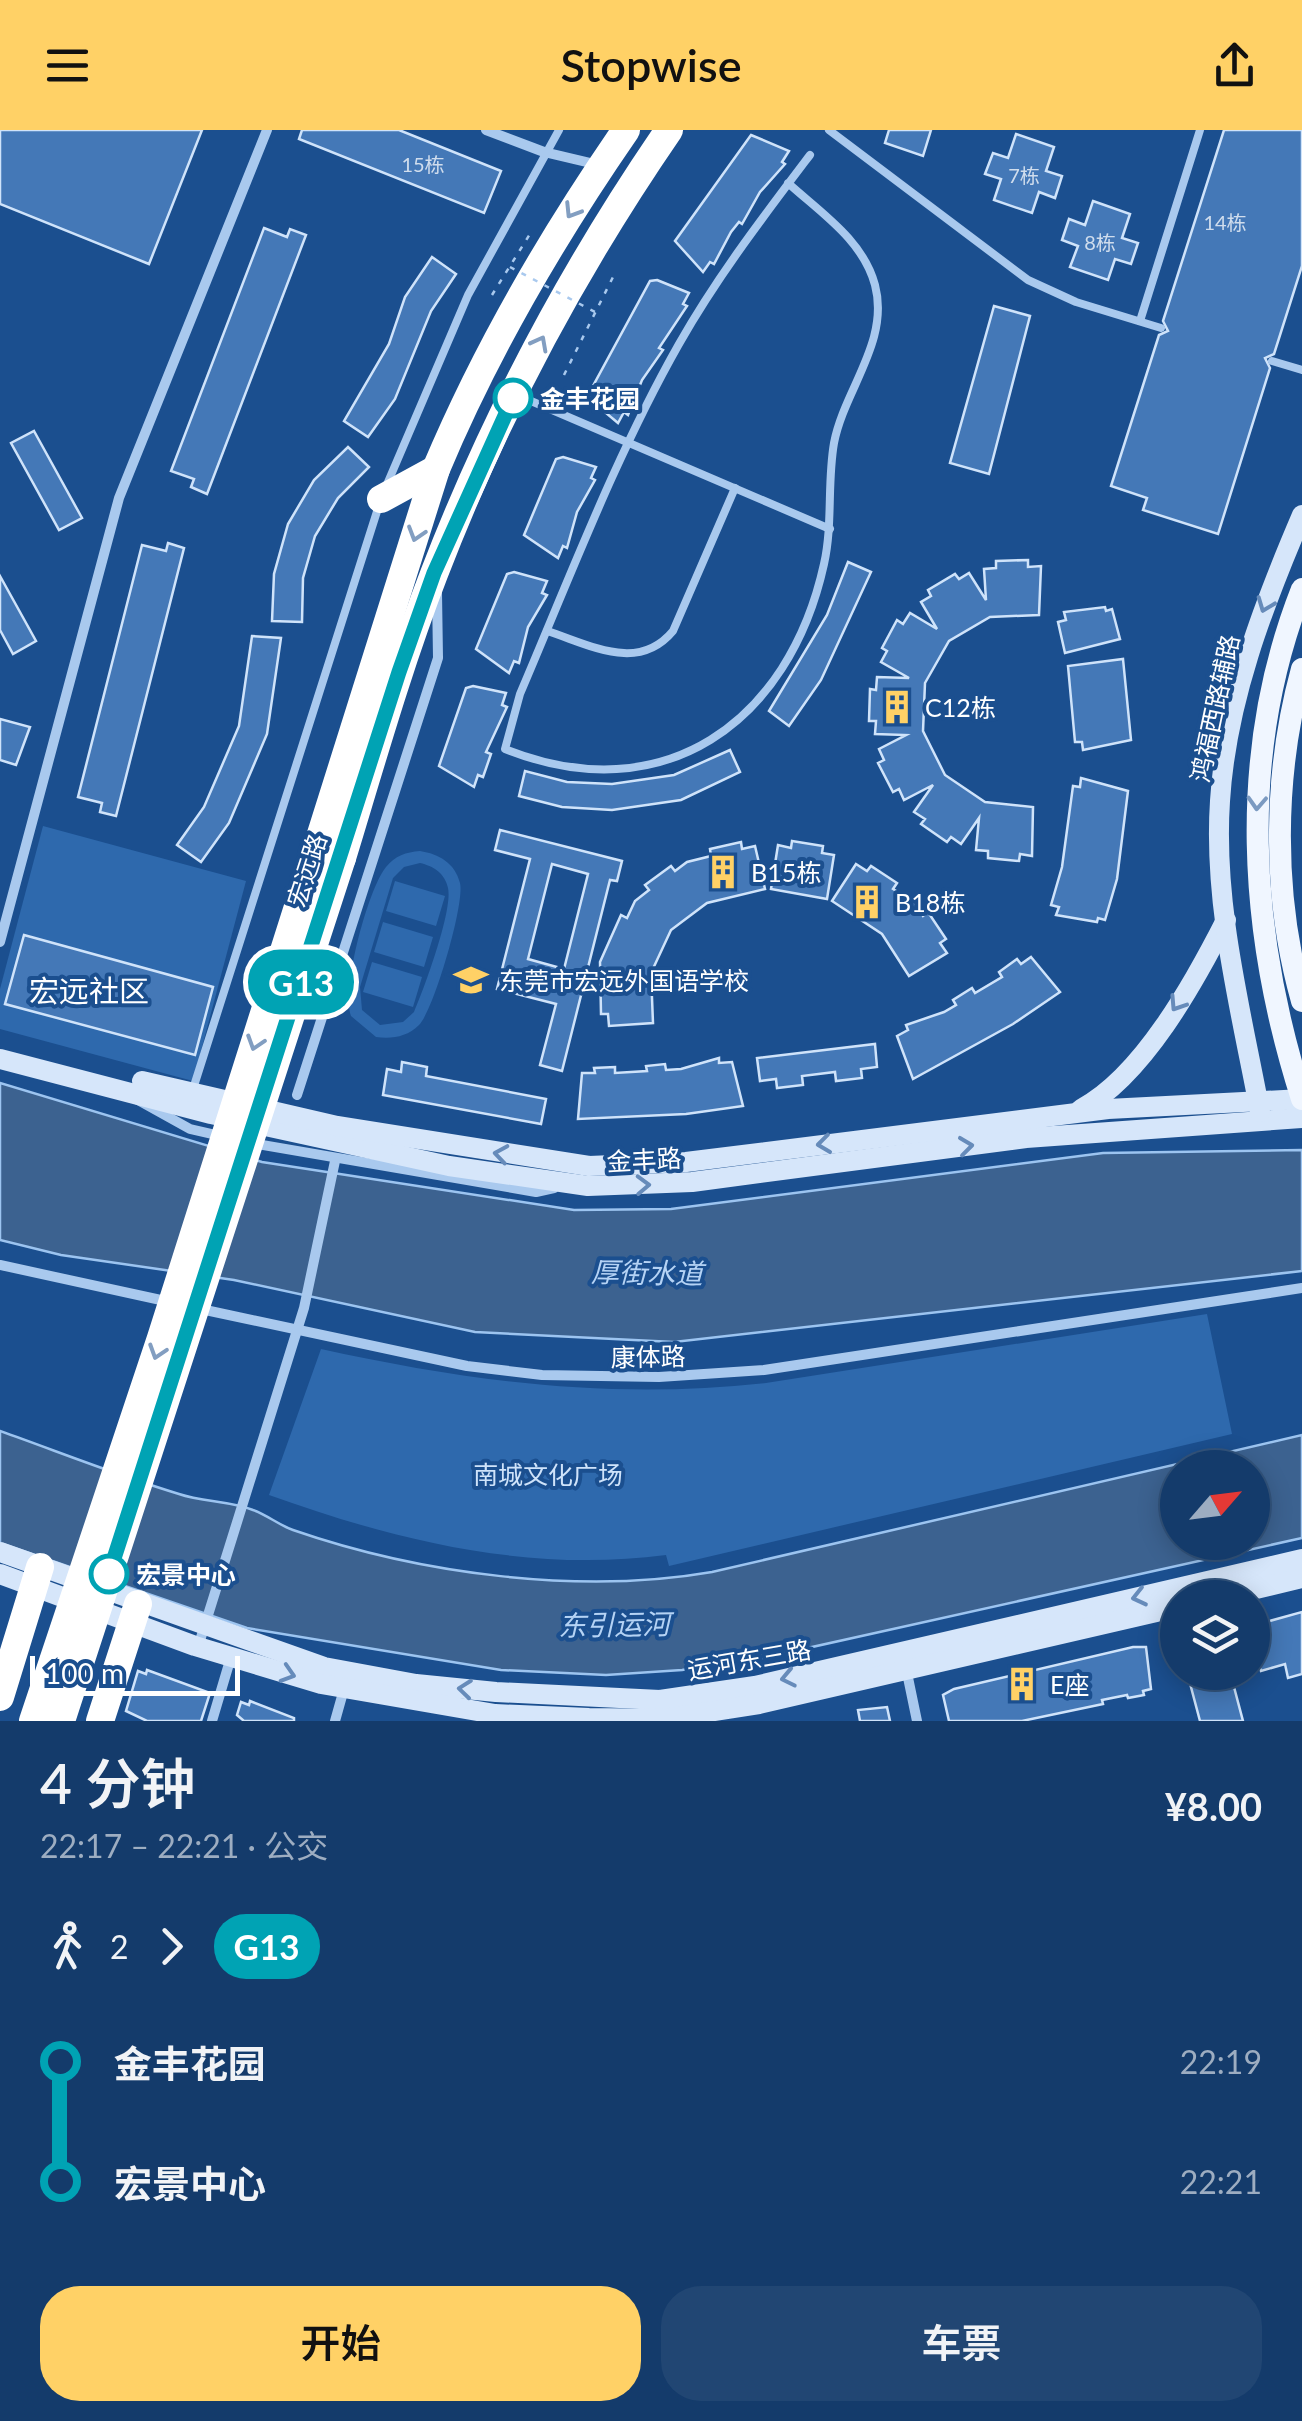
<!DOCTYPE html>
<html lang="zh">
<head>
<meta charset="utf-8">
<style>
	body { margin:0; font-family:Lato,"Noto Sans SC",sans-serif; background:#214673; color:#f1f3f6; height:100vh; display:flex; flex-direction:column; font-size:38px; white-space:nowrap }
	* { box-sizing:border-box; margin:0 }
	p { font-size:32px; color:#9dadc1 }
	.icon { flex:none; width:55px; height:55px; fill:none; stroke:currentColor; stroke-width:2; stroke-linecap:round; stroke-linejoin:round }
	.map { position:relative; height:1591px; overflow:hidden }
	.panel { display:flex; flex-direction:column; background:#143b6b; flex:1 }
	.panel>* { flex:none }
	.badge { padding:0 20px; border-radius:32px; font-size:35px; line-height:65px }
	.needle { width:65px; rotate:62deg }
	.controls { position:absolute; left:1160px; top:1320px; display:grid; gap:20px }
	.controls a { display:grid; place-items:center; width:110px; height:110px; border-radius:50%; background:#143b6b; box-shadow:0 5px 25px #0003,0 0 0 2px #33557e; font-size:50px }
	.scale { position:absolute; left:30px; bottom:25px; width:210px; box-sizing:border-box; padding-left:10px; border:5px solid #fff; border-top:0; font-size:28px; line-height:35px; white-space:nowrap; color:#fff; -webkit-text-stroke:8px #1b4f8f; paint-order:stroke }
	.map>.badge { position:absolute; translate:-50% -50%; box-shadow:0 0 0 5px #fff }
	.legs { display:flex; align-items:center; gap:15px; height:110px; padding:0 40px; font-size:32px }
	.legs p { margin-inline-start:auto }
	.overview { display:flex; align-items:center; justify-content:space-between; height:170px; padding:0 40px }
	h1 { font-size:55px; font-weight:600; line-height:75px }
	.cta { display:flex; gap:20px; margin-top:auto; padding:20px 40px }
	.cta a { flex:1; height:115px; border-radius:40px; background:#ffd166; color:#111; font-size:40px; font-weight:600; line-height:115px; text-align:center }
	.cta a+a { background:#214673; color:#f1f3f6 }
	ul { padding:0 40px; list-style:none }
	li { display:flex; align-items:center; gap:35px; height:120px; font-size:38px }
	li i { display:grid; place-items:center; width:15px; height:100%; margin:0 12px; background:currentColor }
	li i::after { content:''; width:25px; height:25px; margin:-12px; border:8px solid; border-radius:50%; background:#143b6b }
	li p { margin-inline-start:auto }
	li:first-child i { background:linear-gradient(#0000 50%,currentColor 0) }
	li:last-child i { background:linear-gradient(currentColor 50%,#0000 0) }
	header { display:flex; justify-content:space-between; align-items:center; height:130px; padding:0 40px; background:#ffd166; color:#111; font-size:45px; font-weight:600 }
	.map>svg:first-child { display:block }
</style>
</head>
<body>
<header><svg class="icon" aria-label="menu" viewBox="0 0 24 24"><path d="M4 6h16M4 12h16M4 18h16"/></svg>Stopwise<svg class="icon" aria-label="share" viewBox="0 0 24 24"><path d="M12 15V3M7 8l5-5 5 5M5 13v7h14v-7"/></svg></header>
<div class="map">
<svg width="1302" height="1591" viewBox="0 0 1302 1591">
	<rect width="100%" height="100%" fill="#1b4f8f"/>
	<!-- green -->
	<g fill="#2e69ad" fill-rule="evenodd">
		<path d="M 43,696 L 246,751 L 193,951 L 0,899 L 0,859 Z"/>
		<path d="M 420,721 C 439,724 455,733 460,753 C 465,773 434,880 419,895 C 407,907 392,909 376,907 L 351,886 C 341,860 368,759 386,737 C 395,726 406,722 420,721 ZM 420,733 C 433,736 445,743 448,758 C 453,780 424,859 414,882 L 403,892 L 380,895 L 362,880 L 360,857 L 393,748 L 404,737 Z"/>
		<path d="M 395,751 L 445,766 L 436,796 L 386,781 Z"/>
		<path d="M 383,792 L 433,807 L 424,837 L 374,822 Z"/>
		<path d="M 372,832 L 422,847 L 413,877 L 363,862 Z"/>
		<path d="M 1207,1184 L 1232,1304 L 669,1436 L 666,1425 C 529,1443 397,1411 269,1365 L 321,1219 C 472,1252 611,1270 766,1253 Z"/>
	</g>
	<!-- water -->
	<g fill="#3c6290" stroke="#9cc4f0" stroke-width="2.5" fill-rule="evenodd">
		<path d="M 0,953 L 262,1032 L 574,1080 L 671,1079 L 1103,1023 L 1302,1020 L 1302,1141 L 674,1212 L 475,1202 L 234,1150 L 61,1125 L 0,1110 Z"/>
		<path d="M 0,1301 C 59,1322 119,1346 179,1364 C 202,1372 230,1371 253,1380 C 267,1385 279,1395 293,1400 C 420,1444 580,1465 712,1442 L 1302,1305 L 1302,1408 L 758,1529 L 682,1540 L 606,1545 L 501,1540 L 247,1498 L 0,1413 ZM 1178,1338 L 1252,1338 L 1252,1412 L 1178,1412 Z"/>
	</g>
	<!-- building -->
	<g fill="#4478b7" stroke="#cfe3fa" stroke-width="2.5" fill-rule="evenodd">
		<path d="M 0,0 L 202,0 L 149,134 L 0,74 Z"/>
		<path d="M 302,0 L 399,0 L 501,41 L 484,83 L 299,9 Z"/>
		<path d="M 889,0 L 931,0 L 923,26 L 885,13 Z"/>
		<path d="M 1224,0 L 1302,0 L 1302,136 L 1274,224 L 1265,228 L 1270,238 L 1218,404 L 1143,380 L 1147,368 L 1111,356 L 1159,205 L 1168,201 L 1163,191 Z"/>
		<path d="M 1016,4 L 1054,17 L 1046,41 L 1062,46 L 1055,68 L 1039,62 L 1032,83 L 994,70 L 1001,49 L 985,44 L 993,23 L 1008,28 Z"/>
		<path d="M 751,5 L 789,21 L 782,32 L 785,34 L 760,62 L 742,94 L 739,92 L 731,102 L 714,134 L 710,132 L 703,142 L 675,111 Z"/>
		<path d="M 1093,71 L 1130,84 L 1122,108 L 1138,113 L 1131,134 L 1115,129 L 1108,150 L 1070,137 L 1078,116 L 1062,110 L 1069,89 L 1085,95 Z"/>
		<path d="M 264,98 L 287,107 L 290,99 L 306,105 L 207,364 L 191,357 L 194,349 L 171,341 Z"/>
		<path d="M 432,127 L 456,144 L 431,181 L 395,269 L 368,307 L 344,291 L 389,214 L 405,167 Z"/>
		<path d="M 657,150 L 689,163 L 683,174 L 687,176 L 659,218 L 663,220 L 642,250 L 628,285 L 624,282 L 618,293 L 587,267 L 650,151 Z"/>
		<path d="M 994,176 L 1030,186 L 989,344 L 950,333 Z"/>
		<path d="M 34,301 L 82,388 L 59,400 L 11,313 Z"/>
		<path d="M 348,317 L 369,337 L 338,368 L 315,406 L 303,448 L 302,492 L 272,491 L 274,444 L 288,394 L 314,350 Z"/>
		<path d="M 563,327 L 596,337 L 591,348 L 595,350 L 577,382 L 567,418 L 563,416 L 558,428 L 524,405 L 556,329 Z"/>
		<path d="M 168,413 L 184,418 L 116,686 L 100,682 L 102,673 L 78,667 L 142,415 L 166,421 Z"/>
		<path d="M 1028,430 L 1028,437 L 1041,436 L 1039,485 L 990,487 L 949,511 L 925,553 L 923,601 L 945,645 L 985,672 L 1033,677 L 1032,726 L 1020,724 L 1019,731 L 988,728 L 988,721 L 976,720 L 979,688 L 961,714 L 951,707 L 947,712 L 921,694 L 925,689 L 914,682 L 933,655 L 904,670 L 899,659 L 893,662 L 878,633 L 884,630 L 879,619 L 906,605 L 875,604 L 876,591 L 869,591 L 870,559 L 876,560 L 877,547 L 909,548 L 881,532 L 887,521 L 882,518 L 897,490 L 903,494 L 910,483 L 937,499 L 921,472 L 931,466 L 928,460 L 955,444 L 959,449 L 969,443 L 986,470 L 984,439 L 996,438 L 996,431 Z"/>
		<path d="M 848,432 L 871,442 L 821,550 L 789,596 L 769,581 L 827,485 Z"/>
		<path d="M 514,442 L 547,451 L 542,463 L 547,465 L 528,497 L 519,533 L 514,531 L 509,543 L 476,519 L 507,444 Z"/>
		<path d="M 0,446 L 36,511 L 13,524 L 0,500 Z"/>
		<path d="M 1105,477 L 1106,481 L 1112,479 L 1120,509 L 1065,523 L 1058,492 L 1066,490 L 1064,482 Z"/>
		<path d="M 252,506 L 281,508 L 267,604 L 229,693 L 201,732 L 177,715 L 204,677 L 239,596 Z"/>
		<path d="M 1123,529 L 1131,610 L 1083,620 L 1082,612 L 1075,612 L 1068,536 Z"/>
		<path d="M 473,556 L 506,563 L 502,575 L 507,577 L 486,622 L 491,624 L 483,647 L 478,645 L 474,657 L 439,636 L 466,558 Z"/>
		<path d="M 0,589 L 30,597 L 16,635 L 0,630 Z"/>
		<path d="M 730,620 L 740,642 L 681,670 L 612,680 L 562,677 L 519,666 L 525,641 L 567,652 L 612,654 L 674,645 Z"/>
		<path d="M 1081,648 L 1128,661 L 1117,749 L 1105,790 L 1098,788 L 1097,792 L 1056,785 L 1059,777 L 1051,775 L 1062,737 L 1073,656 L 1080,657 Z"/>
		<path d="M 500,700 L 622,731 L 617,751 L 610,750 L 562,941 L 540,935 L 556,874 L 497,859 L 530,729 L 495,720 ZM 552,734 L 588,744 L 564,839 L 528,829 Z"/>
		<path d="M 792,711 L 823,716 L 822,723 L 834,725 L 827,769 L 771,759 L 778,715 L 791,718 Z"/>
		<path d="M 741,712 L 742,719 L 755,716 L 765,759 L 707,773 L 671,800 L 651,843 L 653,893 L 609,896 L 608,884 L 601,884 L 600,832 L 621,785 L 627,788 L 635,771 L 649,760 L 645,755 L 671,736 L 675,741 L 687,732 L 711,726 L 710,719 Z"/>
		<path d="M 856,734 L 867,741 L 871,736 L 897,753 L 893,759 L 915,773 L 923,786 L 928,782 L 946,809 L 940,813 L 947,823 L 909,846 L 882,804 L 832,771 Z"/>
		<path d="M 24,805 L 213,857 L 195,925 L 5,874 Z"/>
		<path d="M 1031,827 L 1060,862 L 1013,894 L 913,949 L 897,906 L 908,900 L 906,895 L 944,882 L 956,875 L 953,870 L 972,858 L 975,863 L 1002,847 L 999,842 L 1017,829 L 1021,834 Z"/>
		<path d="M 875,914 L 877,937 L 861,939 L 862,948 L 836,951 L 835,942 L 802,946 L 803,955 L 777,958 L 776,949 L 760,951 L 757,928 Z"/>
		<path d="M 719,928 L 719,933 L 732,932 L 743,976 L 686,984 L 578,989 L 582,943 L 595,943 L 594,938 L 615,937 L 615,943 L 647,941 L 646,936 L 665,934 L 666,940 L 681,939 Z"/>
		<path d="M 402,932 L 427,937 L 426,946 L 546,969 L 541,994 L 383,965 L 387,939 L 401,942 Z"/>
		<path d="M 1302,1482 L 1302,1544 L 1288,1548 L 1285,1534 L 1261,1541 L 1258,1531 L 1252,1533 L 1252,1515 L 1260,1513 L 1255,1495 Z"/>
		<path d="M 1133,1517 L 1146,1517 L 1151,1559 L 1143,1561 L 1144,1565 L 1128,1568 L 1127,1565 L 1102,1570 L 1103,1574 L 1022,1591 L 949,1591 L 943,1565 L 954,1559 Z"/>
		<path d="M 147,1540 L 210,1563 L 201,1591 L 147,1591 L 126,1581 L 138,1541 L 146,1544 Z"/>
		<path d="M 1187,1542 L 1230,1542 L 1243,1591 L 1200,1591 Z"/>
		<path d="M 250,1571 L 294,1588 L 294,1591 L 244,1591 L 237,1585 L 241,1572 L 249,1575 Z"/>
		<path d="M 887,1577 L 890,1591 L 860,1591 L 858,1580 Z"/>
	</g>
	<g fill="none" stroke-linecap="round" stroke-linejoin="round">
		<!-- path -->
		<g stroke="#a9c9ee" stroke-width="2.5" stroke-dasharray="5 8" stroke-linecap="butt">
			<path d="M 492,165 L 533,99"/>
			<path d="M 564,245 L 614,145"/>
		</g>
		<!-- lane -->
		<g stroke="#a9c9ee" stroke-width="8">
			<path d="M 829,0 L 1028,150 L 1076,172 L 1161,198"/>
			<path d="M 788,53 C 821,83 863,110 875,155 C 890,212 844,260 834,313 C 827,353 833,394 824,434 C 789,593 663,682 505,619 L 520,564 C 570,447 616,325 679,214 C 717,147 763,87 810,25"/>
			<path d="M 1140,191 L 1200,0"/>
			<path d="M 1272,231 L 1302,240"/>
			<path d="M 517,265 L 830,399"/>
			<path d="M 385,359 L 468,165 L 559,0"/>
			<path d="M 547,501 C 591,515 638,543 673,501 L 735,358"/>
			<path d="M 193,959 L 380,372"/>
		</g>
		<!-- street -->
		<g stroke="#a9c9ee" stroke-width="10">
			<path d="M 486,0 L 544,22 L 599,35"/>
			<path d="M 0,812 L 119,368 L 267,0"/>
			<path d="M 297,965 L 438,528 L 437,463"/>
			<path d="M 136,969 L 190,999 L 225,1007"/>
			<path d="M 251,1013 L 536,1062 L 554,1058"/>
			<path d="M 0,1135 L 170,1172"/>
			<path d="M 196,1178 L 467,1236 L 542,1245 L 659,1247 L 764,1240 L 1302,1158"/>
			<path d="M 198,1517 L 304,1178 L 335,1031"/>
			<path d="M 906,1538 L 917,1591"/>
			<path d="M 212,1591 L 231,1527"/>
			<path d="M 335,1591 L 344,1559"/>
		</g>
		<!-- secondary -->
		<g stroke="#d6e6fa" stroke-width="20">
			<path d="M 0,929 L 211,984 L 449,1036 L 588,1056 L 692,1052 L 1026,1008 L 1302,988"/>
			<path d="M 142,951 L 337,996 L 589,1036 L 686,1032 L 1108,979 L 1302,969"/>
			<path d="M 1081,979 C 1143,946 1195,851 1226,790"/>
			<path d="M 1260,982 C 1241,880 1213,775 1220,671 C 1226,572 1263,476 1302,385"/>
			<path d="M 0,1422 L 324,1537 L 416,1554 L 496,1562 L 660,1570 L 755,1556 L 1302,1429"/>
			<path d="M 0,1444 L 195,1516 L 321,1554 L 495,1584 L 589,1588 L 664,1589 L 759,1574 L 1178,1477"/>
			<path d="M 1218,1468 L 1302,1448"/>
		</g>
		<!-- primary -->
		<g stroke="#f0f6ff" stroke-width="22">
			<path d="M 1302,459 C 1237,624 1249,803 1302,969"/>
			<path d="M 1302,539 C 1273,645 1272,765 1302,871"/>
		</g>
		<!-- highway -->
		<g stroke="#fff" stroke-width="28">
			<path d="M 381,369 L 436,339"/>
			<path d="M 316,720 L 436,339 C 486,220 552,107 626,0"/>
			<path d="M 342,728 C 371,633 398,537 434,444 C 494,288 574,138 669,0"/>
			<path d="M 0,1567 L 40,1437"/>
			<path d="M 100,1591 L 138,1474"/>
		</g>
		<!-- path-bridge -->
		<path stroke="#a9c9ee" stroke-width="2.5" stroke-dasharray="5 8" stroke-linecap="butt" d="M 510,137 L 595,182"/>
		<!-- highway-bridge -->
		<g stroke="#fff" stroke-width="28">
			<path d="M 33,1591 L 161,1208 L 316,720"/>
			<path d="M 61,1591 L 342,728"/>
		</g>
	</g>
	<!-- one-way arrows -->
	<defs><path id="oneway-chevron" d="M-2-3.5L2.5 0L-2 3.5" fill="none" stroke-width="1.6" stroke-linecap="round" stroke-linejoin="round" transform="scale(2.5)"/></defs>
	<g stroke="#829ec1">
		<use href="#oneway-chevron" transform="translate(572 81) rotate(122)"/>
		<use href="#oneway-chevron" transform="translate(540 213) rotate(-62)"/>
		<use href="#oneway-chevron" transform="translate(416 404) rotate(107)"/>
		<use href="#oneway-chevron" transform="translate(255 913) rotate(108)"/>
		<use href="#oneway-chevron" transform="translate(157 1222) rotate(108)"/>
	</g>
	<g stroke="#668bba">
		<use href="#oneway-chevron" transform="translate(1265 475) rotate(111)"/>
		<use href="#oneway-chevron" transform="translate(1177 874) rotate(123)"/>
		<use href="#oneway-chevron" transform="translate(824 1014) rotate(173)"/>
		<use href="#oneway-chevron" transform="translate(966 1016) rotate(-7)"/>
		<use href="#oneway-chevron" transform="translate(501 1024) rotate(-171)"/>
		<use href="#oneway-chevron" transform="translate(643 1055) rotate(-2)"/>
		<use href="#oneway-chevron" transform="translate(1139 1467) rotate(167)"/>
		<use href="#oneway-chevron" transform="translate(288 1544) rotate(17)"/>
		<use href="#oneway-chevron" transform="translate(788 1548) rotate(168)"/>
		<use href="#oneway-chevron" transform="translate(465 1559) rotate(-174)"/>
	</g>
	<use stroke="#7b9ac1" href="#oneway-chevron" transform="translate(1257 673) rotate(93)"/>
	<g fill="none" stroke-linecap="round" stroke-linejoin="round">
		<!-- line-1 casing -->
		<g stroke="#fff" stroke-width="22">
			<path id="line-1" d="M 109,1444 L 399,542 L 434,443 L 513,268"/>
		</g>
		<!-- line-1 -->
		<use href="#line-1" stroke="#00a3b4" stroke-width="15"/>
	</g>
	<!-- icons -->
	<defs>
		<g id="building-bare" transform="scale(2.7)"><path d="M-4-6H4V6H1V3H-1V6H-4ZM-2.5-4.3h1.7v1.8h-1.7ZM.8-4.3h1.7v1.8H.8ZM-2.5-1h1.7V.8h-1.7ZM.8-1h1.7V.8H.8Z" fill="#ffd166" stroke="#1b4f8f" stroke-width="2.5" paint-order="stroke"/></g>
		<g id="school-bare" transform="scale(2.7)"><path d="M0-5L7-2L0 1L-7-2ZM-4 1L0 2.5L4 1V4Q0 6-4 4Z" fill="#ffd166" stroke="#1b4f8f" stroke-width="2.5" paint-order="stroke"/></g>
	</defs>
	<g fill-rule="evenodd">
		<use href="#building-bare" x="897" y="577"/>
		<use href="#building-bare" x="723" y="742"/>
		<use href="#building-bare" x="867" y="772"/>
		<use href="#school-bare" x="471" y="850"/>
		<use href="#building-bare" x="1022" y="1554"/>
	</g>
	<!-- markers -->
	<g fill="#fff" stroke="#00a3b4" stroke-width="5">
		<circle cx="513" cy="268" r="18"/>
		<circle cx="109" cy="1444" r="18"/>
	</g>
	<g text-anchor="middle" dominant-baseline="central" stroke-width="8" stroke-linejoin="round" paint-order="stroke">
		<!-- number labels -->
		<g font-size="20" fill="#d0dded">
			<text x="423" y="34">15栋</text>
			<text x="1024" y="45">7栋</text>
			<text x="1225" y="92">14栋</text>
			<text x="1100" y="112">8栋</text>
		</g>
		<!-- stop labels -->
		<g font-size="25" font-weight="bold" fill="#fff" stroke="#1b4f8f" text-anchor="start">
			<text x="540" y="268">金丰花园</text>
			<text x="136" y="1444">宏景中心</text>
		</g>
		<!-- poi labels -->
		<g font-size="25" fill="#fff" stroke="#1b4f8f" text-anchor="start">
			<text x="925" y="577">C12栋</text>
			<text x="751" y="742">B15栋</text>
			<text x="895" y="772">B18栋</text>
			<text x="499" y="850">东莞市宏远外国语学校</text>
			<text x="1050" y="1554">E座</text>
		</g>
		<!-- street labels -->
		<g font-size="25" fill="#fff" stroke="#1b4f8f">
			<text transform="translate(1214 578) rotate(-78)">鸿福西路辅路</text>
			<text transform="translate(306 740) rotate(-72)">宏远路</text>
			<text transform="translate(644 1029) rotate(-3)">金丰路</text>
			<text transform="translate(648 1226) rotate(-1)">康体路</text>
			<text transform="translate(749 1529) rotate(-10)">运河东三路</text>
		</g>
		<!-- park labels -->
		<g font-size="25" fill="#cfe3fa" stroke="#1b4f8f">
			<text x="548" y="1344">南城文化广场</text>
		</g>
		<!-- water labels -->
		<g font-size="28" font-style="italic" fill="#b5d3f5" stroke="#1b4f8f">
			<text transform="translate(647 1142) rotate(1)">厚街水道</text>
			<text transform="translate(614 1494) rotate(-1)">东引运河</text>
		</g>
		<!-- quarter labels -->
		<g font-size="30" fill="#fff" stroke="#1b4f8f">
			<text x="89" y="860">宏远社区</text>
		</g>
	</g>
</svg>
<div class="controls">
<a><svg class="needle" viewBox="-14 -14 28 28"><path d="M0-13l5 13h-10z" fill="#e53935"/><path d="M0 13l5-13h-10z" fill="#9dadc1"/></svg></a>
<a><svg class="icon" aria-label="layers" viewBox="0 0 24 24"><path d="M12 4l9 5-9 5-9-5zM3 14l9 5 9-5"/></svg></a>
</div>
<div class="scale">100 m</div>
<b class="badge" style="left:301px;top:852px;background:#00a3b4;color:#fff">G13</b>
</div>
<section class="panel">
<div class="overview"><div><h1>4 分钟</h1><p>22:17 – 22:21 · 公交</p></div><b>¥8.00</b></div>
<div class="legs"><svg class="icon" aria-label="walk" viewBox="0 0 24 24"><circle cx="13" cy="4" r="2"/><path d="M13 8l-2 6 4 7M11 14l-3 7M7 12l3-4h3l4 4"/></svg>2<svg class="icon" aria-label="forward" viewBox="0 0 24 24"><path d="M9 5l7 7-7 7"/></svg><b class="badge" style="background:#00a3b4;color:#fff">G13</b></div>
<ul>
<li><i style="color:#00a3b4"></i><b>金丰花园</b><p>22:19</p></li>
<li><i style="color:#00a3b4"></i><b>宏景中心</b><p>22:21</p></li>
</ul>
<div class="cta"><a>开始</a><a>车票</a></div>
</section>
</body>
</html>
